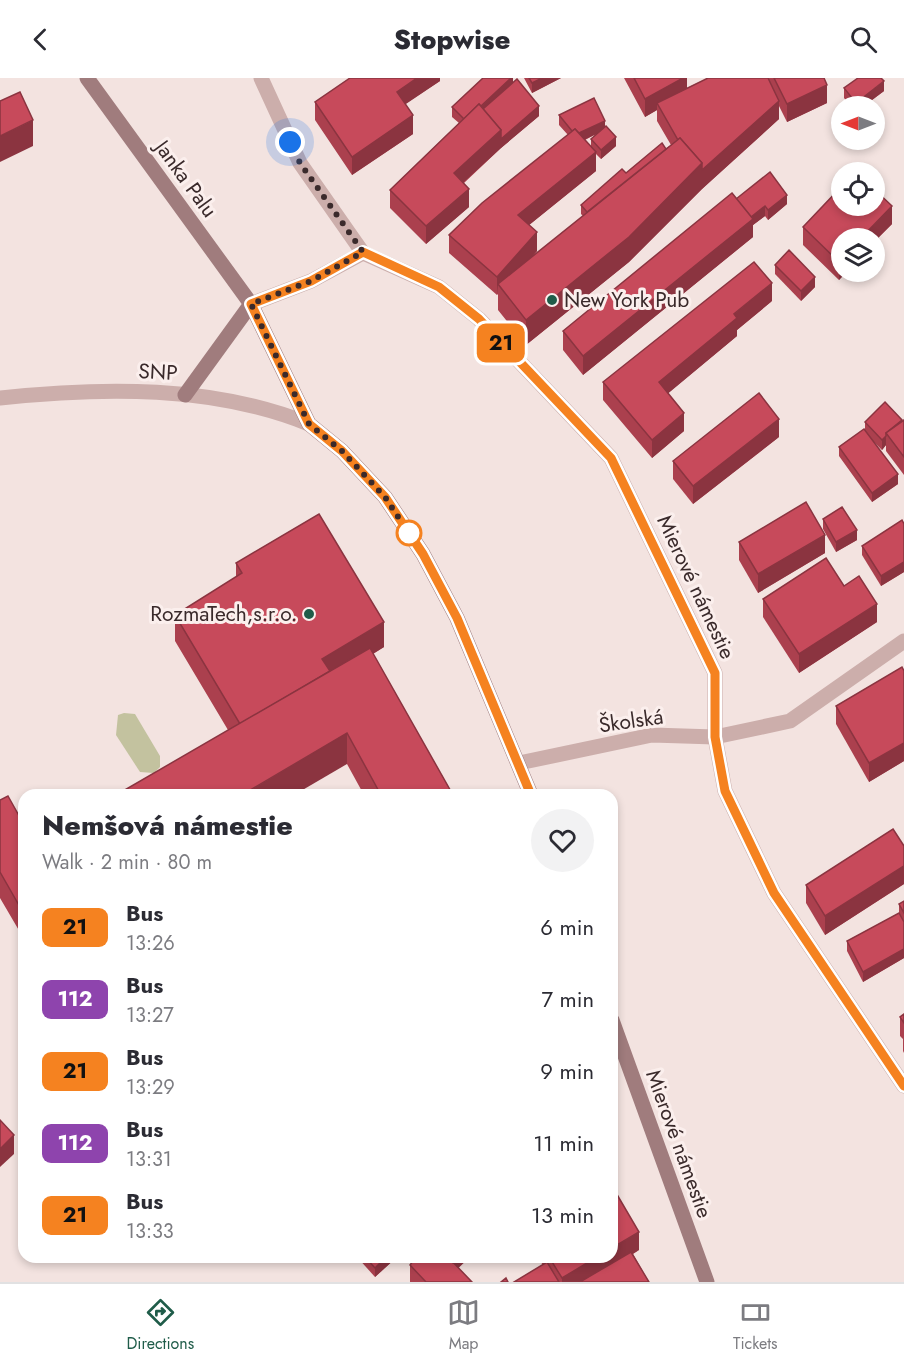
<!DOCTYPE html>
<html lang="en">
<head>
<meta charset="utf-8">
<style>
	body { margin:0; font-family:Jost,sans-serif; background:#f2f2f3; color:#2b2b33; height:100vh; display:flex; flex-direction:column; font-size:22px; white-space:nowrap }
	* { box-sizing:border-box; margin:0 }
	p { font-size:20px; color:#7c7c81 }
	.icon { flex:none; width:33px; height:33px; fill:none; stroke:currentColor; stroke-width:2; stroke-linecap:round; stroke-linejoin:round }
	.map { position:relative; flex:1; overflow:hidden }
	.details { position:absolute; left:18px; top:711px; width:600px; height:474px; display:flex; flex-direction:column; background:#fff; border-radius:18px; box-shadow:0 3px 9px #0003 }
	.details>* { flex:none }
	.badge { padding:0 12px; border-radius:9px; font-size:21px; line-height:39px }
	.needle { width:39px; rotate:270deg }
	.controls { position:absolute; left:831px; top:18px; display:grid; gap:12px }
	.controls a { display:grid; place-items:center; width:54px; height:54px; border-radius:50%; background:#fff; box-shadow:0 3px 9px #0003; font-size:30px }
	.you { position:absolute; width:30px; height:30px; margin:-15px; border:4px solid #fff; border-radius:50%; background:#1a73e8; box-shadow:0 0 0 9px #1a73e833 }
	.map>.badge { position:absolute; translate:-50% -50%; box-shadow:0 0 0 3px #fff }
	.round { display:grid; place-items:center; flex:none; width:63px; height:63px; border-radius:32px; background:#f2f2f3 }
	.overview { display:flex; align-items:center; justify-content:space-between; height:102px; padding:0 24px }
	h1 { font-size:28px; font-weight:800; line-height:45px }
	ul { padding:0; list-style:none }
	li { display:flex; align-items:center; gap:18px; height:72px; padding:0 24px }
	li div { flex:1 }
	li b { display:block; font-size:22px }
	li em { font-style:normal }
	li .badge { min-width:66px; font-weight:700; text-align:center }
	header { display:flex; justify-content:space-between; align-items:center; height:78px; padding:0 24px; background:#fff; font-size:27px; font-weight:800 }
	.dock { display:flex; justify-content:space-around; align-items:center; height:84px; border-top:2px solid #e1e1e2; background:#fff; font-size:16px; color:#7c7c81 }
	.dock a { display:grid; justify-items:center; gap:3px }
	.dock .selected { color:#1f5c49 }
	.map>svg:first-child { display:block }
</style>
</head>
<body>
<header><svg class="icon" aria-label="back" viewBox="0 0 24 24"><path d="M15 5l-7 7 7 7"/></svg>Stopwise<svg class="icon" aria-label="search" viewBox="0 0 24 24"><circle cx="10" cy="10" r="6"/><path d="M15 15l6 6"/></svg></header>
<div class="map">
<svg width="904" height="1204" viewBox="0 0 904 1204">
	<rect width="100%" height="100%" fill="#f3e3e0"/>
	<!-- green -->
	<path fill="#c3c29f" d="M 124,635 L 135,636 L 160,678 L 160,689 L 154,695 L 140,694 L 116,657 L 118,637 Z"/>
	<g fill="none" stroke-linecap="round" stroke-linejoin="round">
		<!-- minor -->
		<g stroke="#ccaeab" stroke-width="15">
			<path d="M 261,0 L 300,85 L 363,175 L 439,209 L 479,241 L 611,380 L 715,595 L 715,659 L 725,713 L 774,815 L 904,1008"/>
			<path d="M 251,226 L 311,203 L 363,175"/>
			<path d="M 519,685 L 652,657 L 715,659 L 790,643 L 904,563"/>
		</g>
		<!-- tertiary -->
		<path stroke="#ccaeab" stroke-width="15" d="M 0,320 C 102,309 213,307 309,346"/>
		<!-- secondary -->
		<g stroke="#a07c7d" stroke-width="15">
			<path d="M 87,0 L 251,226 L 309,346 L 342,373 L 385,419 L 423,476 L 457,540 L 531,717"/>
			<path d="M 185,317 L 251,226"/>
			<path d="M 612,942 L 707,1204"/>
		</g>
	</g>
	<!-- wall -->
	<g fill="#ab404e" fill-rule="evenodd">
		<path d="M 440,0 L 440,3 L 405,26 L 413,56 L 352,97 L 315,42 L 315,24 Z"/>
		<path d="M 513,0 L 513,5 L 539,38 L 501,70 L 464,105 L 469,129 L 426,166 L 390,130 L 390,112 L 459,45 L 452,39 L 452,29 Z"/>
		<path d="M 524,0 L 561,0 L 532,15 Z"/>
		<path d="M 624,0 L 687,0 L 687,10 L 708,0 L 824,0 L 827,25 L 787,44 L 779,28 L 779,41 L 702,111 L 629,184 L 526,267 L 498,232 L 498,216 L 497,217 L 449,175 L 449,157 L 568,57 L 559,47 L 559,37 L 605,49 L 616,68 L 601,81 L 596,76 L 596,93 L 529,147 L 537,173 L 531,180 L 583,138 L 581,136 L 581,127 L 626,95 L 671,67 L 657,43 L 657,32 L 645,39 ZM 596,56 L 591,61 L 591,69 L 585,62 Z"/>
		<path d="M 844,10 L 884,13 L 864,28 L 851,28 L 844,20 Z"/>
		<path d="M 736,121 L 787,126 L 768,142 L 765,138 L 753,147 L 753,159 L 583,297 L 563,272 L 563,253 Z"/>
		<path d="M 892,146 L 874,164 L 874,160 L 839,202 L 803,167 L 803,149 Z"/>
		<path d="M 775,187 L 815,209 L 801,223 L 775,196 Z"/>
		<path d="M 772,223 L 737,252 L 737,258 L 668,315 L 684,353 L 652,380 L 603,322 L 603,304 Z"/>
		<path d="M 904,342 L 904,397 L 886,373 L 886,367 L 882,372 L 871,361 L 898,406 L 872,424 L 839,378 L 839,369 L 865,352 L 865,344 L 902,343 Z"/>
		<path d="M 779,359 L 693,426 L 673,401 L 673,383 Z"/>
		<path d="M 823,441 L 857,462 L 836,474 L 823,451 Z"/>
		<path d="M 904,446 L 904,494 L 881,508 L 862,477 L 862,468 Z"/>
		<path d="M 739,464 L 825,475 L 758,515 L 739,482 Z"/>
		<path d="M 236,485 L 384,569 L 373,576 L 453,717 L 364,717 L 347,686 L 228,652 L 175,563 L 175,537 L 236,499 Z"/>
		<path d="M 844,508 L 877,544 L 799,595 L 763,539 L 763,521 Z"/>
		<path d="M 904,593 L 904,683 L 869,704 L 836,646 L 836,628 Z"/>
		<path d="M 0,722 L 22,743 L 24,742 L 24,861 L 0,820 Z"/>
		<path d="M 904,768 L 904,806 L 825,857 L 806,825 L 806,807 Z"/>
		<path d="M 904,823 L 904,880 L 863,904 L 847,873 L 847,863 L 899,835 L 899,826 Z"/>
		<path d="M 904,936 L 904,975 L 903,973 L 903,961 L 900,958 L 900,939 Z"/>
		<path d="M 639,1172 L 633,1176 L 649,1204 L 514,1204 L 543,1187 L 540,1183 L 540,1179 L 612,1179 Z"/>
		<path d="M 357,1179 L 397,1179 L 375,1199 Z"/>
		<path d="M 410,1187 L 458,1190 L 472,1204 L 410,1204 Z"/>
	</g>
	<!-- shaded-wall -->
	<g fill="#8b3440">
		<path d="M 417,0 L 440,0 L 440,3 L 397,32 L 397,14 Z"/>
		<path d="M 511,0 L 513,0 L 513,7 L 482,38 L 466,43 Z"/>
		<path d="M 542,0 L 561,0 L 532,15 L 532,5 Z"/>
		<path d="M 683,0 L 687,0 L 687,16 L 657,25 L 657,32 L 645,39 L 645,21 Z"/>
		<path d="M 884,3 L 884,13 L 864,28 L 856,28 L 856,25 Z"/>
		<path d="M 827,7 L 827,25 L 787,44 L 787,26 Z"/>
		<path d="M 779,23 L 779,41 L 702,111 L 629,184 L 526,267 L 526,242 L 702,85 Z"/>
		<path d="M 539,28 L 539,38 L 501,70 L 454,113 L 454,95 L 501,52 Z"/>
		<path d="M 413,37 L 413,56 L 352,97 L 352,79 Z"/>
		<path d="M 33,42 L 33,68 L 0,84 L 0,58 Z"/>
		<path d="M 605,43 L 605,52 L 575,66 L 575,56 Z"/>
		<path d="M 616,59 L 616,68 L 601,81 L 601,72 Z"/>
		<path d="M 596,74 L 596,93 L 518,156 L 518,137 Z"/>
		<path d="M 469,111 L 469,129 L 426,166 L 426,148 Z"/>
		<path d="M 787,117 L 787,126 L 768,142 L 768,132 Z"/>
		<path d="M 765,128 L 765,138 L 753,147 L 753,159 L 583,297 L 583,278 Z"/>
		<path d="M 892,128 L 892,146 L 874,164 L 874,160 L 861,160 Z"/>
		<path d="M 537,154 L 537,173 L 502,212 L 498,206 L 497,217 L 497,199 Z"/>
		<path d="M 842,181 L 842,194 L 847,194 L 839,202 L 839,184 Z"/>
		<path d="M 815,199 L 815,209 L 801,223 L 801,213 Z"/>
		<path d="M 772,205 L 772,223 L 737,252 L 737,258 L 659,323 L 659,304 L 734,236 Z"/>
		<path d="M 684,335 L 684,353 L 652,380 L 652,362 Z"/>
		<path d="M 779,341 L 779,359 L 693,426 L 693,408 Z"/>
		<path d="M 886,358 L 886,367 L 882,372 L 882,362 Z"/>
		<path d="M 898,396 L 898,406 L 872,424 L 872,415 Z"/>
		<path d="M 857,452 L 857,462 L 836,474 L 836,464 Z"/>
		<path d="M 825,457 L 825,475 L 758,515 L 758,496 Z"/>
		<path d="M 904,484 L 904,494 L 881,508 L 881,498 Z"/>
		<path d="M 877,526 L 877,544 L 799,595 L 799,576 Z"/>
		<path d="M 384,544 L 384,569 L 333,600 L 322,581 Z"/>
		<path d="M 347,655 L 347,686 L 294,717 L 242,717 Z"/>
		<path d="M 904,665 L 904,683 L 869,704 L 869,685 Z"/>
		<path d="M 904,788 L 904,806 L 825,857 L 825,838 Z"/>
		<path d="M 904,871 L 904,880 L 863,904 L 863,894 Z"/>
		<path d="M 14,1057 L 14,1076 L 0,1089 L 0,1071 Z"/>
		<path d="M 639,1154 L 639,1172 L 586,1204 L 562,1204 L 562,1200 L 597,1179 L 612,1179 L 612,1170 Z"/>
		<path d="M 386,1179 L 397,1179 L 375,1199 L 375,1190 Z"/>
		<path d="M 459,1179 L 470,1179 L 449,1199 L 449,1189 Z"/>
	</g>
	<!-- building -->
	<g fill="#c74a5b" stroke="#8b3440" stroke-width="1.5">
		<path d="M 350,0 L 417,0 L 397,14 L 413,37 L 352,79 L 315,24 Z"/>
		<path d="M 483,0 L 511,0 L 481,28 L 479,26 L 464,41 L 452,29 Z"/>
		<path d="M 529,0 L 542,0 L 532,5 Z"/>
		<path d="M 634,0 L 683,0 L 645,21 Z"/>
		<path d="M 708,0 L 768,0 L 779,23 L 702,92 L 702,85 L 680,60 L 678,62 L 657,25 Z"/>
		<path d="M 774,0 L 824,0 L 827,7 L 787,26 Z"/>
		<path d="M 858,0 L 881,0 L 884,3 L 856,25 L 844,10 Z"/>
		<path d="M 517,1 L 539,28 L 501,61 L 501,52 L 483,31 Z"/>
		<path d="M 20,14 L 33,42 L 0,58 L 0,23 Z"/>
		<path d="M 594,20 L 605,43 L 579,55 L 575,51 L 572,53 L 559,37 Z"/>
		<path d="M 479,26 L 501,52 L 454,95 L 469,111 L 426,148 L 390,112 Z"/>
		<path d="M 606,48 L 616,59 L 601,72 L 591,61 Z"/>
		<path d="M 575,51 L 596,74 L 518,137 L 537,154 L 497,199 L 449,157 L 482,125 Z"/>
		<path d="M 680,60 L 702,85 L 629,159 L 526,242 L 498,206 Z"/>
		<path d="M 662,65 L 666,71 L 587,134 L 581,127 L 622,91 L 626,95 Z"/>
		<path d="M 770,94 L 787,117 L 768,132 L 765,128 L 751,139 L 736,121 Z"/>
		<path d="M 842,108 L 842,128 L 874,128 L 874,111 L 892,128 L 861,160 L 842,160 L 842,181 L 839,184 L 803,149 Z"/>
		<path d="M 732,115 L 753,141 L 583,278 L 563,253 Z"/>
		<path d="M 789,172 L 815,199 L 801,213 L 775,187 Z"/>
		<path d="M 754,184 L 772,205 L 734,236 L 737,240 L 659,304 L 684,335 L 652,362 L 603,304 Z"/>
		<path d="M 759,315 L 779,341 L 693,408 L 673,383 Z"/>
		<path d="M 885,324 L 902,342 L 886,355 L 886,358 L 882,362 L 865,344 Z"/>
		<path d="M 904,342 L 904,379 L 886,355 Z"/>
		<path d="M 864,351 L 898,396 L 872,415 L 839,369 Z"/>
		<path d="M 806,424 L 825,457 L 758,496 L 739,464 Z"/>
		<path d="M 842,429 L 857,452 L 836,464 L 823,441 Z"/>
		<path d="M 319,436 L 384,544 L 322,581 L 330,593 L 240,646 L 175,537 L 242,495 L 236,485 Z"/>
		<path d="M 902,442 L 904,446 L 904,484 L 881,498 L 862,468 Z"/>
		<path d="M 826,480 L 844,508 L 859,498 L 877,526 L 799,576 L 763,521 Z"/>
		<path d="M 370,570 L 453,717 L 381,717 L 347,655 L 242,717 L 116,717 Z"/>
		<path d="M 902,589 L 904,593 L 904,665 L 869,685 L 836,628 Z"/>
		<path d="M 8,718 L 22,743 L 24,742 L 24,836 L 0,794 L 0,722 Z"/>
		<path d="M 893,751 L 904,768 L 904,788 L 825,838 L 806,807 Z"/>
		<path d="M 904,823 L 904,835 L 899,826 Z"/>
		<path d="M 899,835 L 904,844 L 904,871 L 863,894 L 847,863 Z"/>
		<path d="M 904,936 L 904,945 L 900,939 Z"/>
		<path d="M 0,1042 L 14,1057 L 0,1071 Z"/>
		<path d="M 612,1108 L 639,1154 L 612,1170 Z"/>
		<path d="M 631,1174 L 649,1204 L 580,1204 Z"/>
		<path d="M 365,1179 L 386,1179 L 375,1190 Z"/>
		<path d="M 416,1179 L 448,1179 L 472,1204 L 426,1204 L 410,1187 Z"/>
		<path d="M 448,1179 L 459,1179 L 453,1185 Z"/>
		<path d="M 549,1179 L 597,1179 L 562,1200 Z"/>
		<path d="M 547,1184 L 559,1204 L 514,1204 Z"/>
		<path d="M 506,1200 L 508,1204 L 501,1204 Z"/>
	</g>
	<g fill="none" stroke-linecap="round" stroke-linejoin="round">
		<!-- line casing -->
		<g stroke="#fff" stroke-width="14">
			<path id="line" d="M 531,717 L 457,540 L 423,476 L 385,419 L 342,373 L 309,346 L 251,226 L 311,203 L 363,174 L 439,209 L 479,241 L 611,380 L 715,595 L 715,659 L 725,713 L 774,815 L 904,1008"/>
		</g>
		<!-- line -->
		<use href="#line" stroke="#f58220" stroke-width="9"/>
		<!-- walk -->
		<path stroke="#3a2a2b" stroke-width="6" stroke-dasharray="0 10.8" d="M 290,64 L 300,85 L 363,174 L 311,203 L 251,226 L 309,346 L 342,373 L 385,419 L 410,457 L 409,455"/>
	</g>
	<!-- markers -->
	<g fill="#1f5c49" stroke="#fbefed" stroke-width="2">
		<circle cx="552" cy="222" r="6"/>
		<circle cx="309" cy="536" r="6"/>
	</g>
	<circle fill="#fff" stroke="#f58220" stroke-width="3" cx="409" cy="455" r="12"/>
	<g text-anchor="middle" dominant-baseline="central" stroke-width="6" stroke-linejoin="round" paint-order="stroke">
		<!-- street labels -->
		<g font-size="21" fill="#3a2a2b" stroke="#fbefed">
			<text transform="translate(186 101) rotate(54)">Janka Palu</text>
			<text transform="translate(158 294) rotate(3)">SNP</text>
			<text transform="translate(696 509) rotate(65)">Mierové námestie</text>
			<text transform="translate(631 643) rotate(-8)">Školská</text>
			<text transform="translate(679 1066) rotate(70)">Mierové námestie</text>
		</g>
		<!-- poi labels -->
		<g font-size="21" fill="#3a2a2b" stroke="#fbefed" text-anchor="start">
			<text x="564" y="222">New York Pub</text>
			<text x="297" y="536" text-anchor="end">RozmaTech,s.r.o.</text>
		</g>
	</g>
</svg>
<div class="controls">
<a><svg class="needle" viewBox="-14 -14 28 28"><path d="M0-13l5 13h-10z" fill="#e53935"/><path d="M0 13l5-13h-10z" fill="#7c7c81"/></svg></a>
<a><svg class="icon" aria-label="locate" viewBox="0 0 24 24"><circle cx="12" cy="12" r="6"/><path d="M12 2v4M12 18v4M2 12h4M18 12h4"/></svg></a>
<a><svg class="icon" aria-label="layers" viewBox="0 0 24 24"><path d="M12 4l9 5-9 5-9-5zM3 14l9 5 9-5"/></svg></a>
</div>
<div class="you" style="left:290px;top:64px"></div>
<b class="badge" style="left:501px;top:265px;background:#f58220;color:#111">21</b>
<section class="details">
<div class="overview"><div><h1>Nemšová námestie</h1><p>Walk · 2 min · 80 m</p></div><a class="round"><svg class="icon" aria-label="heart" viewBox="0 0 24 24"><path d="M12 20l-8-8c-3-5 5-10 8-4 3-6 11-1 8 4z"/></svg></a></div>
<ul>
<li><span class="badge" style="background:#f58220;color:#111">21</span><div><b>Bus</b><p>13:26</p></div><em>6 min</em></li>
<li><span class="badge" style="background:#8e44ad;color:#fff">112</span><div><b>Bus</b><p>13:27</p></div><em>7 min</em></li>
<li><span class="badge" style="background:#f58220;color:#111">21</span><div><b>Bus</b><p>13:29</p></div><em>9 min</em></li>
<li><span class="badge" style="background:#8e44ad;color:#fff">112</span><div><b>Bus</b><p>13:31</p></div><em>11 min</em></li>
<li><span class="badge" style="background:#f58220;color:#111">21</span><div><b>Bus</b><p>13:33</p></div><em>13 min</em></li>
</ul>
</section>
</div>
<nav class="dock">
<a class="selected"><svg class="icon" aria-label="directions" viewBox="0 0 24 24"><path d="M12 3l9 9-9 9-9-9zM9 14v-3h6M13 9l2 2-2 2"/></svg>Directions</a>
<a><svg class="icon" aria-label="map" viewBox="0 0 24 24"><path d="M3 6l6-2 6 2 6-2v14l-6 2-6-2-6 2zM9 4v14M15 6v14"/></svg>Map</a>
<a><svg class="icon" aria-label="tickets" viewBox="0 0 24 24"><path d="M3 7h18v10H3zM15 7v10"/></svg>Tickets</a>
</nav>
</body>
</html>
